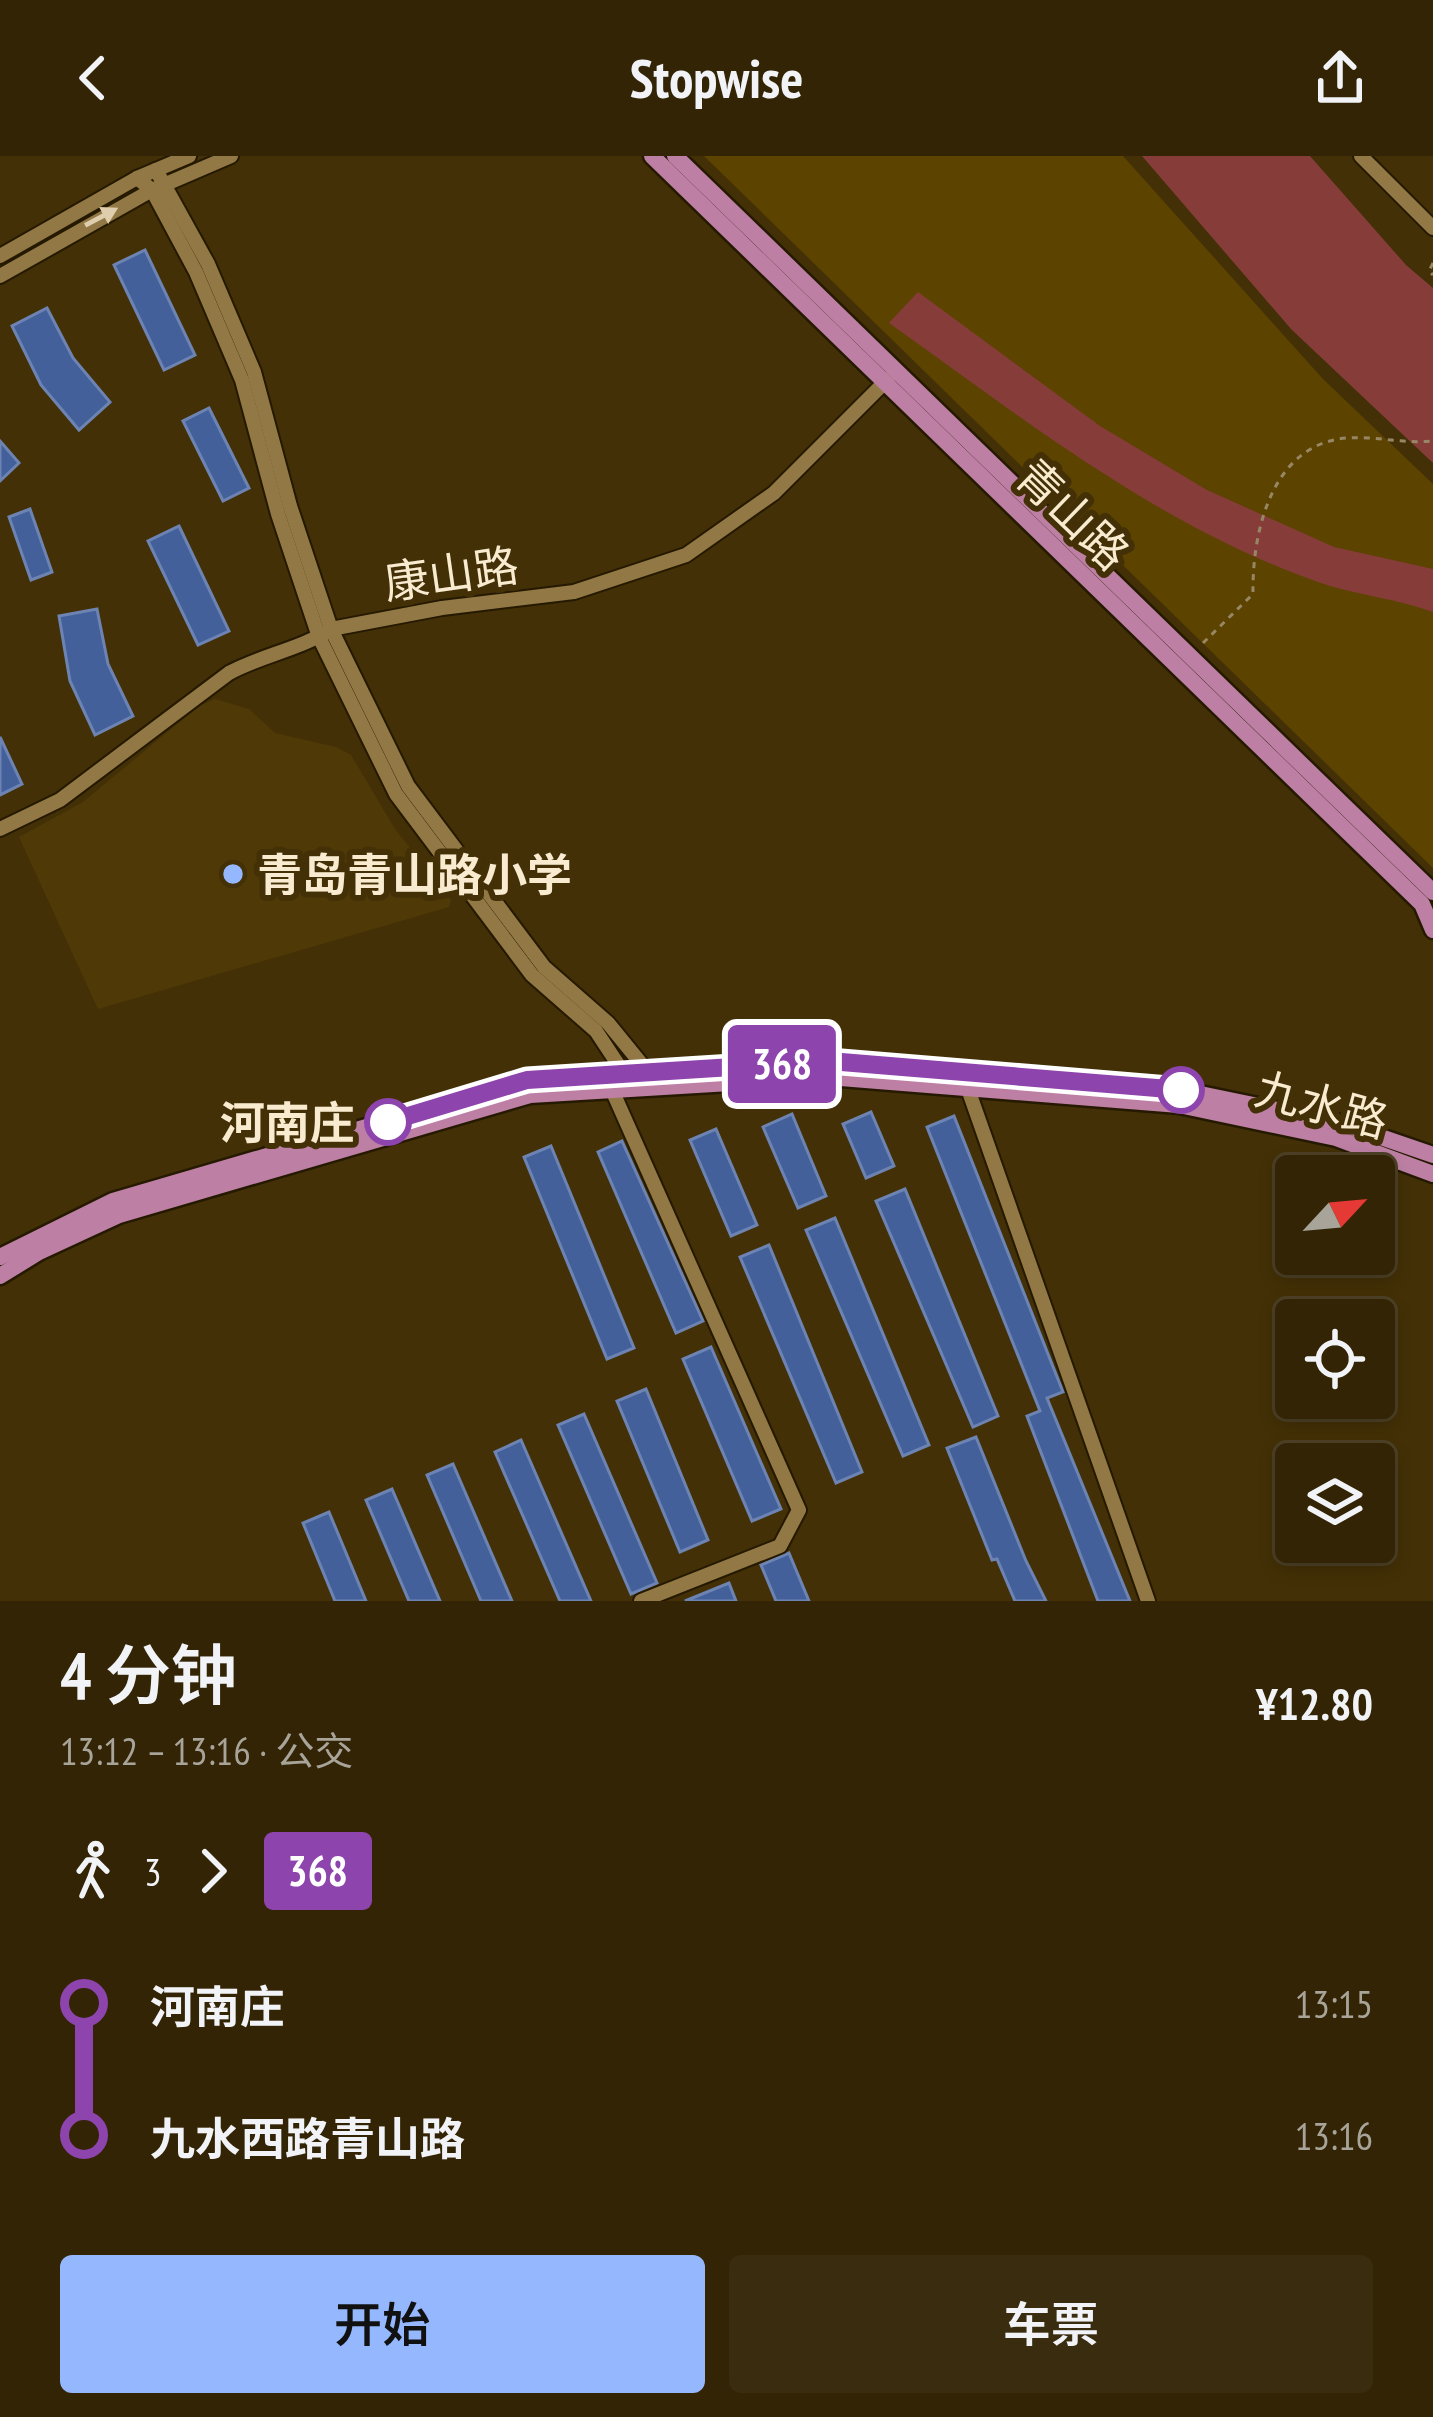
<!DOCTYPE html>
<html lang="zh">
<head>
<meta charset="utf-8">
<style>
	body { margin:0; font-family:"PT Sans Narrow","Noto Sans SC",sans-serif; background:#3a2c0e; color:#f1f3f6; height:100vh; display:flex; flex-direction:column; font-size:45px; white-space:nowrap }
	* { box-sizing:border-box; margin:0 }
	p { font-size:39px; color:#a8a49a }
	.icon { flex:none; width:66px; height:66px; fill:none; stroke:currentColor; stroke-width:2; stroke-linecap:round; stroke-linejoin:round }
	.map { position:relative; height:1445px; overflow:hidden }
	.panel { display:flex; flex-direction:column; background:#322404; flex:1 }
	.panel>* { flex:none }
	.badge { padding:0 24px; border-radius:9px; font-size:42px; line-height:78px }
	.needle { width:78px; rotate:64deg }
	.fabs { position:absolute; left:1275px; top:999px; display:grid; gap:24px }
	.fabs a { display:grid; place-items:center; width:120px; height:120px; border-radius:12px; background:#322404; box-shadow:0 6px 18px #0003,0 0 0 3px #4d4126; font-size:60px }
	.map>.badge { position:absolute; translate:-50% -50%; box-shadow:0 0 0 6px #fff }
	.legs { display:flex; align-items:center; gap:18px; height:132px; padding:0 60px; font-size:39px }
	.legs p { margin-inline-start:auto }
	.overview { display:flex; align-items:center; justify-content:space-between; height:204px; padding:0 60px }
	h1 { font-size:66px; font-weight:600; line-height:90px }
	.cta { display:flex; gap:24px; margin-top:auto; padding:24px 60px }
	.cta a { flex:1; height:138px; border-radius:12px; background:#94b7fd; color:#111; font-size:48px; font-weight:600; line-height:138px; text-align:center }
	.cta a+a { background:#3a2c0e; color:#f1f3f6 }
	ul { padding:0 60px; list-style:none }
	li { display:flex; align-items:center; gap:42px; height:132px; font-size:45px }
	li i { display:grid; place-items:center; width:18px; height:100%; margin:0 15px; background:currentColor }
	li i::after { content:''; width:30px; height:30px; margin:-15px; border:9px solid; border-radius:50%; background:#322404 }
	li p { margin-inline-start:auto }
	li:first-child i { background:linear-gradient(#0000 50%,currentColor 0) }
	li:last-child i { background:linear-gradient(currentColor 50%,#0000 0) }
	header { display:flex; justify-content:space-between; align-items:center; height:156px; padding:0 60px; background:#322404; font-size:54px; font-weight:600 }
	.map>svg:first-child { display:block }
</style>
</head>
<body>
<header><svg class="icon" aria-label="back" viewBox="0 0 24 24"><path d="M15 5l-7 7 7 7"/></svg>Stopwise<svg class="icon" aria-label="share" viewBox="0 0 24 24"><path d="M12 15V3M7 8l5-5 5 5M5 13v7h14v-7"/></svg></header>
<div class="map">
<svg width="1433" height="1445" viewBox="0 0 1433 1445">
	<rect width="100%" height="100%" fill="#433006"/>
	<!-- built -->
	<path fill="#4f3a07" d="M 215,543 L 249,553 L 275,577 L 336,591 L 351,599 L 395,673 L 451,744 L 449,751 L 98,853 L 19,681 L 83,646 L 199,550 Z"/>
	<!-- green -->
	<path fill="#5d4300" d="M 704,0 L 1123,0 L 1323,223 L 1433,328 L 1433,712 Z"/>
	<!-- water -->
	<g fill="#863d3a">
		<path d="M 1142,0 L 1310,0 L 1406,109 L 1433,132 L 1433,307 L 1291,173 Z"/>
		<path d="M 918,136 L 1100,270 L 1207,334 L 1334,391 L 1433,413 L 1433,456 C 1395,442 1355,439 1318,426 C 1159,370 1025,264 889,167 Z"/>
	</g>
	<!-- building -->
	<g fill="#44609b" stroke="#6d84b3" stroke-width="3">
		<path d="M 145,94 L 195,199 L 164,214 L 114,109 Z"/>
		<path d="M 47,152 L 73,202 L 110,246 L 79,274 L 41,229 L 12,170 Z"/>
		<path d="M 209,252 L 249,332 L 223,345 L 183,265 Z"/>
		<path d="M 0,285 L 19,307 L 0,325 Z"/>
		<path d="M 30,353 L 52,416 L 31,424 L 9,361 Z"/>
		<path d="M 179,370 L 229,475 L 198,489 L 148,385 Z"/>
		<path d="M 97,453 L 108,508 L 133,560 L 95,579 L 70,525 L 59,460 Z"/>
		<path d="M 0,581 L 22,628 L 0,639 Z"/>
		<path d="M 871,956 L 894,1010 L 866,1022 L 843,968 Z"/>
		<path d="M 792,958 L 826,1040 L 798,1052 L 763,971 Z"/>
		<path d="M 954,960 L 1063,1236 L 1047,1242 L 1130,1445 L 1098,1445 L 1027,1260 L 1040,1255 L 927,971 Z"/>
		<path d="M 716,973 L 757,1069 L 731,1080 L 690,984 Z"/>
		<path d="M 622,985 L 703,1165 L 676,1177 L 598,996 Z"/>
		<path d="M 551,990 L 634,1192 L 607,1203 L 524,1001 Z"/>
		<path d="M 905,1033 L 998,1260 L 973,1271 L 876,1045 Z"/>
		<path d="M 835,1062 L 929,1289 L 903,1300 L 806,1074 Z"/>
		<path d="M 769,1089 L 862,1316 L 836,1327 L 740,1101 Z"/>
		<path d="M 711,1191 L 781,1353 L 752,1365 L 683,1203 Z"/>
		<path d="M 646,1233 L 708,1384 L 680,1396 L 617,1245 Z"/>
		<path d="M 584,1258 L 657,1427 L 631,1438 L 558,1269 Z"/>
		<path d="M 976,1281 L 1026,1405 L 1046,1445 L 1015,1445 L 997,1403 L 992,1404 L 947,1292 Z"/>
		<path d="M 521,1284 L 591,1445 L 560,1445 L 495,1296 Z"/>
		<path d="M 453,1308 L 512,1445 L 481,1445 L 427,1319 Z"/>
		<path d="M 392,1333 L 440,1445 L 409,1445 L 366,1344 Z"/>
		<path d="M 329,1356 L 366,1445 L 335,1445 L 303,1367 Z"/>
		<path d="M 789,1397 L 809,1445 L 776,1445 L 761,1409 Z"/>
		<path d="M 729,1427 L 736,1445 L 685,1445 Z"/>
	</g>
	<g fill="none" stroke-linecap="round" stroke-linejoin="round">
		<!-- minor casing -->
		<g stroke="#251900" stroke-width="18">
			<g id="minor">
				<path d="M 1361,0 L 1433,72"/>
				<path d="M 156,14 L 208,108 L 254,216 L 290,350 L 331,473 L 408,630 L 544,811 L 608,867 L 652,921"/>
				<path d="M 137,22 L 152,34 L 196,116 L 242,224 L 278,358 L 319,481 L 396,638 L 532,819 L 596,875 L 629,925"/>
				<path d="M 0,100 L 137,22 L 189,0"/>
				<path d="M 0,120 L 152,34 L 231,0"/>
				<path d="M 0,673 L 60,644 L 229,517 C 262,499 301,493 331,473 L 442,452 L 574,436 L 686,399 L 774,337 L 888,223"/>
				<path d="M 968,933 L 1148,1445"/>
				<path d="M 612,934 L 799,1354 L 780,1390 L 641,1445"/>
			</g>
		</g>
		<!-- major casing -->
		<g stroke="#251900" stroke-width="21">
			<g id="major">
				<path d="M 652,0 L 1422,748 L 1433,774"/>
				<path d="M 675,0 L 1433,736"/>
				<path d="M 0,1101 L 113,1045 L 527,924 L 829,905 L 1181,934 L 1340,967 L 1433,999"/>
				<path d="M 0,1120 L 39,1096 L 119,1059 L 530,939 L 828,921 L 1179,949 L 1336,982 L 1433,1018"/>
			</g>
		</g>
		<!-- path -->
		<g stroke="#988764" stroke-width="3" stroke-dasharray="6 6" stroke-linecap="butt">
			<path d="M 1433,107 L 1429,115 L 1433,119"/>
			<path d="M 1203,487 L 1253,438 C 1252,377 1271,288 1347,282 C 1376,280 1404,288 1433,285"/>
		</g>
		<!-- minor -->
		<use href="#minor" stroke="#927845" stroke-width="14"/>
		<!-- major -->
		<use href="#major" stroke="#bd80a4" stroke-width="16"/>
	</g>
	<!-- one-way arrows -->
	<defs><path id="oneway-solid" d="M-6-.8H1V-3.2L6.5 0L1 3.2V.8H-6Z" transform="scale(3)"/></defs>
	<use fill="#dfcead" href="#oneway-solid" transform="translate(101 61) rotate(-28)"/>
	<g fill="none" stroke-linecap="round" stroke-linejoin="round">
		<!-- line-1 casing -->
		<g stroke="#fff" stroke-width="27">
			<path id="line-1" d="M 388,966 L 527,924 L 829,905 L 1181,934"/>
		</g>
		<!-- line-1 -->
		<use href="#line-1" stroke="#8e44ad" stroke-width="18"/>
	</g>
	<!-- markers -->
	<circle fill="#94b7fd" stroke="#433006" stroke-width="4.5" cx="233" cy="718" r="12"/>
	<g fill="#fff" stroke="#8e44ad" stroke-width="6">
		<circle cx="1181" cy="934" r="21"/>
		<circle cx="388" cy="966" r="21"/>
	</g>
	<g text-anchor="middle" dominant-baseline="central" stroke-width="12" stroke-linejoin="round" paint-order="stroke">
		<!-- street labels -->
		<g font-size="45" fill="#f9ebd0" stroke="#433006">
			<text transform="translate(1073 358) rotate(44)">青山路</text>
			<text transform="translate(451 417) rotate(-8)">康山路</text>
			<text transform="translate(1322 948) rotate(15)">九水路</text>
		</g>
		<!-- poi labels -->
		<g font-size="45" font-weight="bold" fill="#f9ebd0" stroke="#433006" text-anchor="start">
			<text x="257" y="718">青岛青山路小学</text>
		</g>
		<!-- stop labels -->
		<g font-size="45" font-weight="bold" fill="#f9ebd0" stroke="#433006" text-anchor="end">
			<text x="355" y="966">河南庄</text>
		</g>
	</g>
</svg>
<div class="fabs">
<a><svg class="needle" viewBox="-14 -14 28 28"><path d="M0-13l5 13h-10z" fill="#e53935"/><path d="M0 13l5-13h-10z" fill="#a8a49a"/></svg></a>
<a><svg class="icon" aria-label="locate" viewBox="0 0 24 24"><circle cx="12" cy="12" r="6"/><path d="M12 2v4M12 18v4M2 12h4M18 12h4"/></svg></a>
<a><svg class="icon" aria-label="layers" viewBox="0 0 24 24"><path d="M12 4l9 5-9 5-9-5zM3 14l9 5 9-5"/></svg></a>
</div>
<b class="badge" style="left:782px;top:908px;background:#8e44ad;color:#fff">368</b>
</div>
<section class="panel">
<div class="overview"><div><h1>4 分钟</h1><p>13:12 – 13:16 · 公交</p></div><b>¥12.80</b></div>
<div class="legs"><svg class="icon" aria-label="walk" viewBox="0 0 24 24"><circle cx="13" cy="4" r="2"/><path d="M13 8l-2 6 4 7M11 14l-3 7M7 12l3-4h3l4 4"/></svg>3<svg class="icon" aria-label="forward" viewBox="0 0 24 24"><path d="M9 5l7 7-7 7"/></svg><b class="badge" style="background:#8e44ad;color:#fff">368</b></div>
<ul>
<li><i style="color:#8e44ad"></i><b>河南庄</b><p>13:15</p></li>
<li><i style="color:#8e44ad"></i><b>九水西路青山路</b><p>13:16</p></li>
</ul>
<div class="cta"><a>开始</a><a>车票</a></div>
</section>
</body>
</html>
